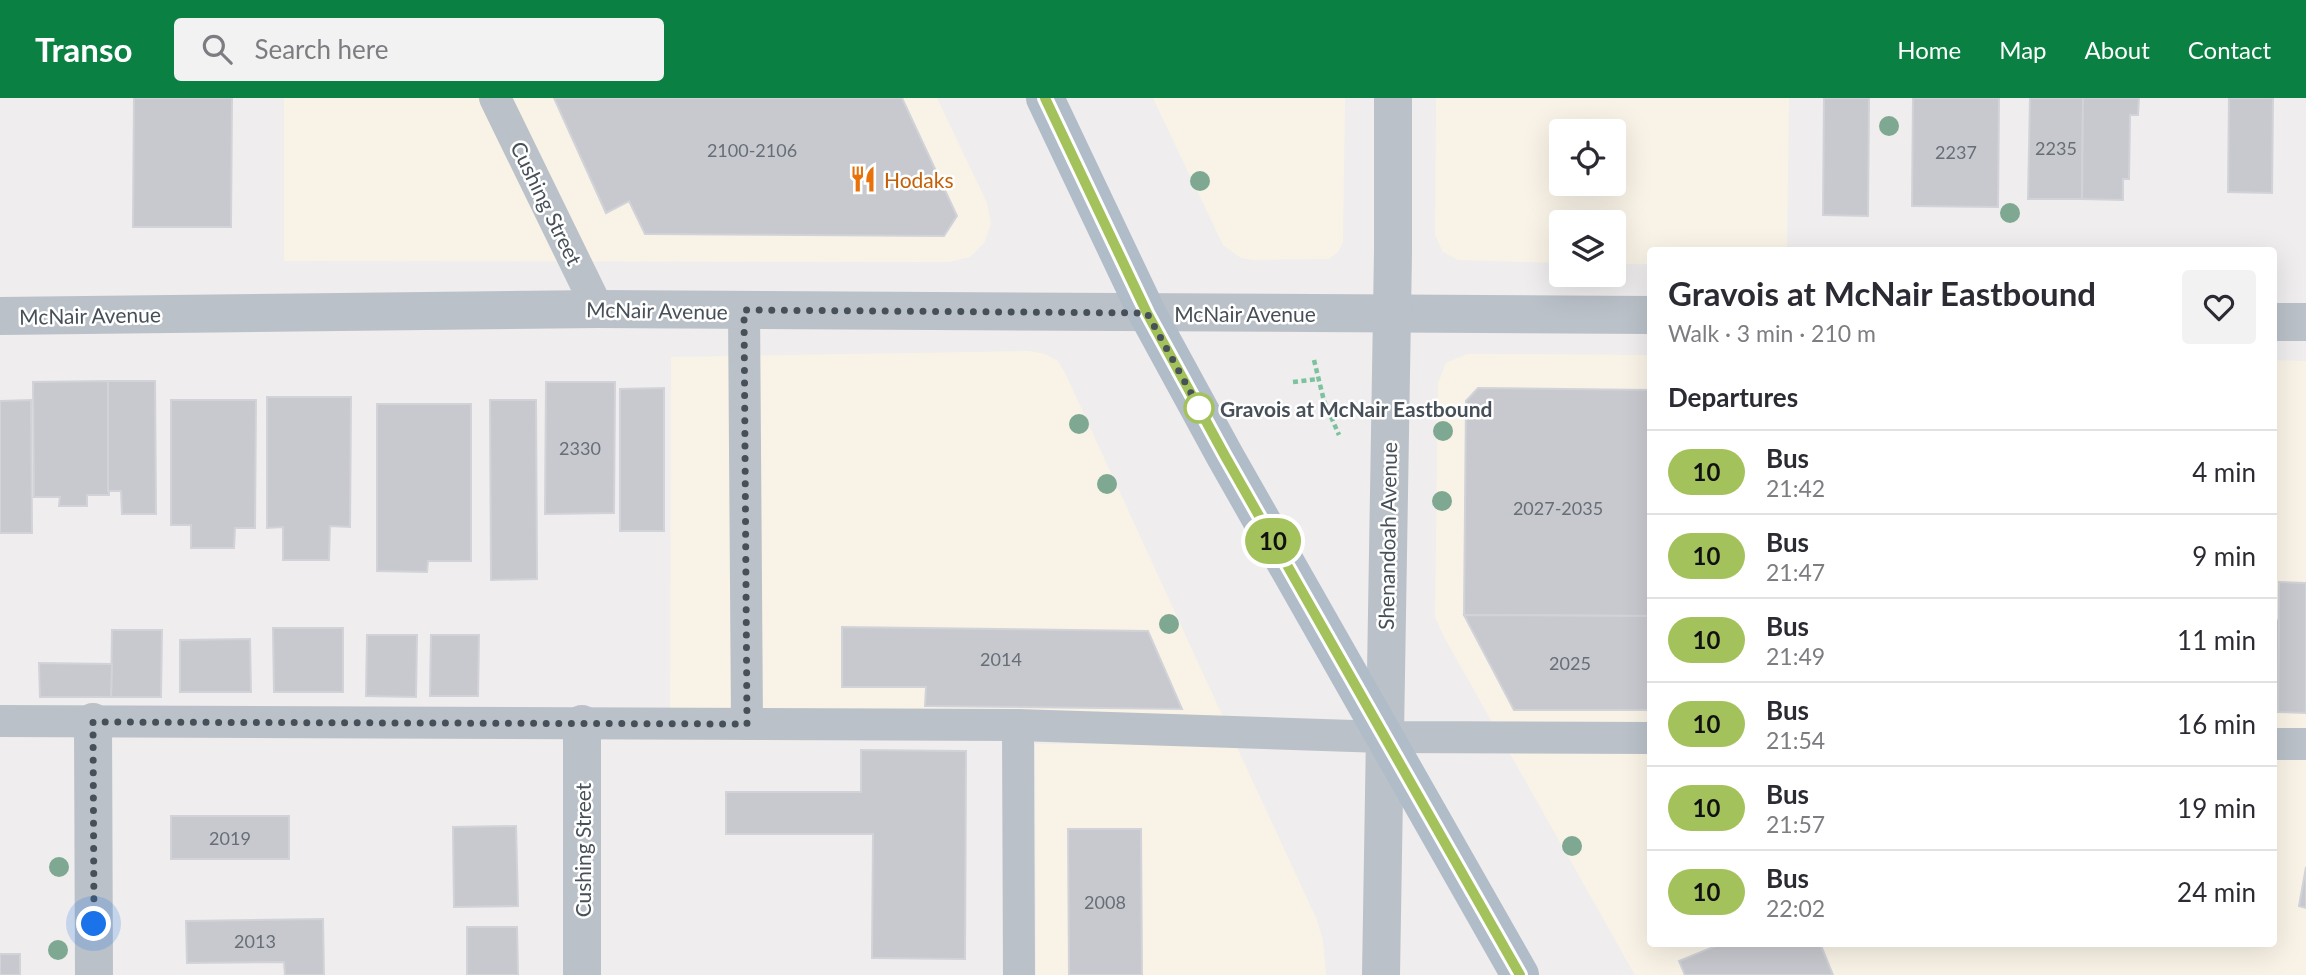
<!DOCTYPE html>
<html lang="en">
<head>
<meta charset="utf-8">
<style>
	body { margin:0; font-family:Lato,sans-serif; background:#f2f2f3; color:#2b2b33; height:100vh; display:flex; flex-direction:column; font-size:26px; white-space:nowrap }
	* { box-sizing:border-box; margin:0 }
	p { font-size:23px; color:#7c7c81 }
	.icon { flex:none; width:38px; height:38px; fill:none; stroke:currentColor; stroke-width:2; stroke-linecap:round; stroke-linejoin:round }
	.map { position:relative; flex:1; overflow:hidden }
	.drawer { position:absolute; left:1647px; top:149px; width:630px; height:700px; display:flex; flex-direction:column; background:#fff; border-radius:7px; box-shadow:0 7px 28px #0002 }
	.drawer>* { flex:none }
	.badge { padding:0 14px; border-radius:23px; font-size:24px; line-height:46px }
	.controls { position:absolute; left:1549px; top:21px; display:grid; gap:14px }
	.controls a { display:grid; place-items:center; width:77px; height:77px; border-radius:7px; background:#fff; box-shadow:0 7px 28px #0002; font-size:35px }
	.you { position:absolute; width:35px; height:35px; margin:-18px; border:5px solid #fff; border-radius:50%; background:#1a73e8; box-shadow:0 0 0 10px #1a73e833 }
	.map>.badge { position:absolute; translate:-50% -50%; box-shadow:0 0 0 4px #fff }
	h2 { padding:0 21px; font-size:26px; line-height:63px }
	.round { display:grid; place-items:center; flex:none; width:74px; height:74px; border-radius:7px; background:#f2f2f3 }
	.head { display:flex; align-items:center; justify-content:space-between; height:119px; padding:0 21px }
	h1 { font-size:33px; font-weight:700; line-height:52px }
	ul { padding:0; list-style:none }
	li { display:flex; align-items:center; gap:21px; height:84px; padding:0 21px; border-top:2px solid #e1e1e2 }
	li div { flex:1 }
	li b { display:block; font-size:26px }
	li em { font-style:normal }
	li .badge { min-width:77px; font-weight:700; text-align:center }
	header { display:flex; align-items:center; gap:42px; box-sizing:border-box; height:98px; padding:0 35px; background:#0b8043; color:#fff }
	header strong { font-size:33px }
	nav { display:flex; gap:38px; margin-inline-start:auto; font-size:24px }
	.search { width:490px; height:63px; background:#f2f2f3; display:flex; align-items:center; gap:18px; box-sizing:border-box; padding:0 24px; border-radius:7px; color:#7c7c81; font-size:26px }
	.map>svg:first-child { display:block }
</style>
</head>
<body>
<header>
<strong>Transo</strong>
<div class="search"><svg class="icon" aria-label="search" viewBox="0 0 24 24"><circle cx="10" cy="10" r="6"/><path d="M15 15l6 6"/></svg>Search here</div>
<nav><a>Home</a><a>Map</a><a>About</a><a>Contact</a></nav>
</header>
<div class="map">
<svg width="2306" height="877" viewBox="0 0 2306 877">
	<rect width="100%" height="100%" fill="#efeded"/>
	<!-- commercial -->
	<g fill="#f9f3e7" fill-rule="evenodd">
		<path d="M 284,0 L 937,0 L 987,105 L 991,126 L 984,145 L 970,159 L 949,164 L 284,163 Z"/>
		<path d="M 1153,0 L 1345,0 L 1343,144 L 1338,154 L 1329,161 L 1253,162 L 1241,160 L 1223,147 Z"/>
		<path d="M 1436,0 L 1789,0 L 1787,152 L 1650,152 L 1650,166 L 1614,166 L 1614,124 L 1561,124 L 1561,165 L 1458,162 L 1443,154 L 1435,137 ZM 1561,33 L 1614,33 L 1614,86 L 1561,86 Z"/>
		<path d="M 1029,253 L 1045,256 L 1058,263 L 1066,277 L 1223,619 L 670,612 L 671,259 Z"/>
		<path d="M 1467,256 L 1650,257 L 1650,845 L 2273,845 L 2273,262 L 2306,263 L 2306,877 L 1635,877 L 1444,539 L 1435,519 L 1438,285 L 1446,265 Z"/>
		<path d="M 1235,645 L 1317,822 L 1323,843 L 1326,877 L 1036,877 L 1035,646 Z"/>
	</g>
	<!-- building -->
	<g fill="#c7c9cf" stroke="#d1d3d8" stroke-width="2">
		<path d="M 134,0 L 232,0 L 231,129 L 133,129 Z"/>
		<path d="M 554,0 L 902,0 L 957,118 L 944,138 L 645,136 L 629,103 L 606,115 Z"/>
		<path d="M 1824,0 L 1869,0 L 1868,118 L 1823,117 Z"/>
		<path d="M 1913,0 L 1999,0 L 1998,109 L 1912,108 Z"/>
		<path d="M 2030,0 L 2083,0 L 2082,101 L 2028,101 Z"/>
		<path d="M 2083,0 L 2139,0 L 2138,17 L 2130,17 L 2129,81 L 2123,81 L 2123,102 L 2082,101 Z"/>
		<path d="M 2229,0 L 2273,0 L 2272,95 L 2228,94 Z"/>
		<path d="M 108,283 L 109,397 L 87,397 L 87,408 L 59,408 L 60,399 L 34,399 L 33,284 Z"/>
		<path d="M 108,283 L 155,283 L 156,416 L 122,416 L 121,393 L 108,393 Z"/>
		<path d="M 546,284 L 615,284 L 614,415 L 545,416 Z"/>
		<path d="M 664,290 L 664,433 L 620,433 L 620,291 Z"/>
		<path d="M 1478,290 L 1650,292 L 1650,518 L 1464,517 L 1466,303 Z"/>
		<path d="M 267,299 L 351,299 L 350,429 L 330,428 L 329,462 L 283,462 L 283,429 L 267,430 Z"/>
		<path d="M 31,302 L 32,435 L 0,435 L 0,303 Z"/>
		<path d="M 171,302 L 256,302 L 255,430 L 235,430 L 234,450 L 191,450 L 191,427 L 171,427 Z"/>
		<path d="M 490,302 L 536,302 L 537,481 L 491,482 Z"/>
		<path d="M 377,306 L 471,306 L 471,463 L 428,463 L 427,474 L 377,473 Z"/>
		<path d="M 2279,484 L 2306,485 L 2306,615 L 2278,614 Z"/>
		<path d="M 1464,517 L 1650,518 L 1650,612 L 1514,612 Z"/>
		<path d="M 2273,522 L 2279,522 L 2278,614 L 2273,614 Z"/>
		<path d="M 842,529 L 1148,533 L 1182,611 L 925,608 L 926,589 L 842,589 Z"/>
		<path d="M 273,530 L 343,530 L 343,594 L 274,594 Z"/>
		<path d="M 112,532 L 162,532 L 161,599 L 111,599 Z"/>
		<path d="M 367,537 L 417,537 L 416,599 L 366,598 Z"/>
		<path d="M 431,537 L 479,537 L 478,598 L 430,598 Z"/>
		<path d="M 250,541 L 251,594 L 180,594 L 180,542 Z"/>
		<path d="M 39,565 L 112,566 L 111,599 L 40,599 Z"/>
		<path d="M 861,652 L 966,653 L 965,861 L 872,860 L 873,736 L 726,736 L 726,694 L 861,694 Z"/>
		<rect x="171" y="718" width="118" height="43"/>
		<path d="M 516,728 L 518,808 L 454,809 L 453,729 Z"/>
		<path d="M 1068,731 L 1141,731 L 1142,877 L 1069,877 Z"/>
		<path d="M 2306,769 L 2306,810 L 2299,808 Z"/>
		<path d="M 323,821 L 324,877 L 285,877 L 284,864 L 187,865 L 186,823 Z"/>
		<path d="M 467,829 L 517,829 L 518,877 L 467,877 Z"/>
		<path d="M 1723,845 L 1820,845 L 1833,877 L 1685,877 L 1679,863 Z"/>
		<rect x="0" y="856" width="20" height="21"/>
	</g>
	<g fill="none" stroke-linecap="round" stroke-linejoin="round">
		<!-- path -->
		<g stroke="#7cc29f" stroke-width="4.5" stroke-dasharray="5 3.5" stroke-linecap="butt">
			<path d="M 1314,262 L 1324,303 L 1339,337"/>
			<path d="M 1293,284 L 1318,281"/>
		</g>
		<!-- service -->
		<g stroke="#bac1c8" stroke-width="32">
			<path d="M 495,0 L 598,211"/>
			<path d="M 744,212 L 747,626"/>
			<path d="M 0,623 L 1018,627 L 1383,639 L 1650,640"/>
			<path d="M 1018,627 L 1019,877"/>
			<path d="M 2273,646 L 2306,646"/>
		</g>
		<!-- minor -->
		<g stroke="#bac1c8" stroke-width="38">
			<path d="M 0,218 L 598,211 L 1650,217"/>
			<path d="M 2273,224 L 2306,224"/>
			<path d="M 93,624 L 94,877"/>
			<path d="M 582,626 L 582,877"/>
			<path d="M 1381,877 L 1393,154 L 1393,0"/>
		</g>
		<!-- primary -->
		<path stroke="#b0bcc8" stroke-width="38" d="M 1045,0 L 1147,215 L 1225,358 L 1520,877"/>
	</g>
	<!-- trees -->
	<g fill="#7ea892">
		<circle cx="1889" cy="28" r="10"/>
		<circle cx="1200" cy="83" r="10"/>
		<circle cx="2010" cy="115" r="10"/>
		<circle cx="1079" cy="326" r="10"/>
		<circle cx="1443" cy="333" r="10"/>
		<circle cx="1107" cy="386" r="10"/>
		<circle cx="1442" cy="403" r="10"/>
		<circle cx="1169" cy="526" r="10"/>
		<circle cx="1572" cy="748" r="10"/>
		<circle cx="59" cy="769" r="10"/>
		<circle cx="58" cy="852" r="10"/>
	</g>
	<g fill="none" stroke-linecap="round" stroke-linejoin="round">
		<!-- line casing -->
		<g stroke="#fff" stroke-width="16">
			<path id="line" d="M 1045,0 L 1147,215 L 1225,358 L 1520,877"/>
		</g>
		<!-- line -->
		<use href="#line" stroke="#a3c25b" stroke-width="10"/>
		<!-- walk -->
		<path stroke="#475058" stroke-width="7" stroke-dasharray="0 12.6" d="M 94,826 L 93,624 L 747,626 L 744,212 L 1147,215 L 1202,315 L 1199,310"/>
	</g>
	<!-- icons -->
	<defs>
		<g id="restaurant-bare" transform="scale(2.1)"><path d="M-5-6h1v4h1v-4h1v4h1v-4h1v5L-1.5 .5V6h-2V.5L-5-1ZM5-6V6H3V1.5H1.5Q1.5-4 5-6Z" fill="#e8710a" stroke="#fff" stroke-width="2.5" paint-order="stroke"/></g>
	</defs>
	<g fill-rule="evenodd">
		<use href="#restaurant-bare" x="863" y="81"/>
	</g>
	<!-- markers -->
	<circle fill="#fff" stroke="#a3c25b" stroke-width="3.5" cx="1199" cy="310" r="14"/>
	<g text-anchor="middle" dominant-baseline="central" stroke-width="5" stroke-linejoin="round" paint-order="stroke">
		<!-- number labels -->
		<g font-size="18" fill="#676e76">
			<text x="2056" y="50">2235</text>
			<text x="752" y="52">2100-2106</text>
			<text x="1956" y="54">2237</text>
			<text x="580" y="350">2330</text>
			<text x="1558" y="410">2027-2035</text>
			<text x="1001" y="561">2014</text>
			<text x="1570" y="565">2025</text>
			<text x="230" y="740">2019</text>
			<text x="1105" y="804">2008</text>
			<text x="255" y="843">2013</text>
		</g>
		<!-- food labels -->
		<g font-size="21" fill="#c56008" stroke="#fff" text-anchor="start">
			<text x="884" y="81">Hodaks</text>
		</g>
		<!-- street labels -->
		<g font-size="21" fill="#475058" stroke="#fff">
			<text transform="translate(547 105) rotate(64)">Cushing Street</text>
			<text transform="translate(657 212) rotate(1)">McNair Avenue</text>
			<text x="1245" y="215">McNair Avenue</text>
			<text transform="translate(90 217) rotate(-1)">McNair Avenue</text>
			<text transform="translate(1387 438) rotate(-89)">Shenandoah Avenue</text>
			<text transform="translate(582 752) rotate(-90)">Cushing Street</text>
		</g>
		<!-- stop labels -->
		<g font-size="21" font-weight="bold" fill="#475058" stroke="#fff" text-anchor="start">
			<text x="1220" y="310">Gravois at McNair Eastbound</text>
		</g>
	</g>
</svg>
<div class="controls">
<a><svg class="icon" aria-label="locate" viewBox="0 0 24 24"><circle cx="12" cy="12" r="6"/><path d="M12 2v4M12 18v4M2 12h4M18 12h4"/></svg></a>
<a><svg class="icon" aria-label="layers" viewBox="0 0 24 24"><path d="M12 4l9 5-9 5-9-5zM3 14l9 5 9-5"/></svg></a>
</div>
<div class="you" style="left:94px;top:826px"></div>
<b class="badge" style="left:1273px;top:443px;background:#a3c25b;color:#111">10</b>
<section class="drawer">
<div class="head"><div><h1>Gravois at McNair Eastbound</h1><p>Walk · 3 min · 210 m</p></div><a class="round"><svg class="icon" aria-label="heart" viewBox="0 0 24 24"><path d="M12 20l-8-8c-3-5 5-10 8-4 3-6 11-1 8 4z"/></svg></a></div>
<h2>Departures</h2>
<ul>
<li><span class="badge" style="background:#a3c25b;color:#111">10</span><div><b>Bus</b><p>21:42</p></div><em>4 min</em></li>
<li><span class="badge" style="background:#a3c25b;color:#111">10</span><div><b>Bus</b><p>21:47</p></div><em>9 min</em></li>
<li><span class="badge" style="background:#a3c25b;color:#111">10</span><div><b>Bus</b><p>21:49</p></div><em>11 min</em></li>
<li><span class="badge" style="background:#a3c25b;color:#111">10</span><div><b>Bus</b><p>21:54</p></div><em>16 min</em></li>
<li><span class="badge" style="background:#a3c25b;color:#111">10</span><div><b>Bus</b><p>21:57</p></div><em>19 min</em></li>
<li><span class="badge" style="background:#a3c25b;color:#111">10</span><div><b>Bus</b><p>22:02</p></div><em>24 min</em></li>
</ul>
</section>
</div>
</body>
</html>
